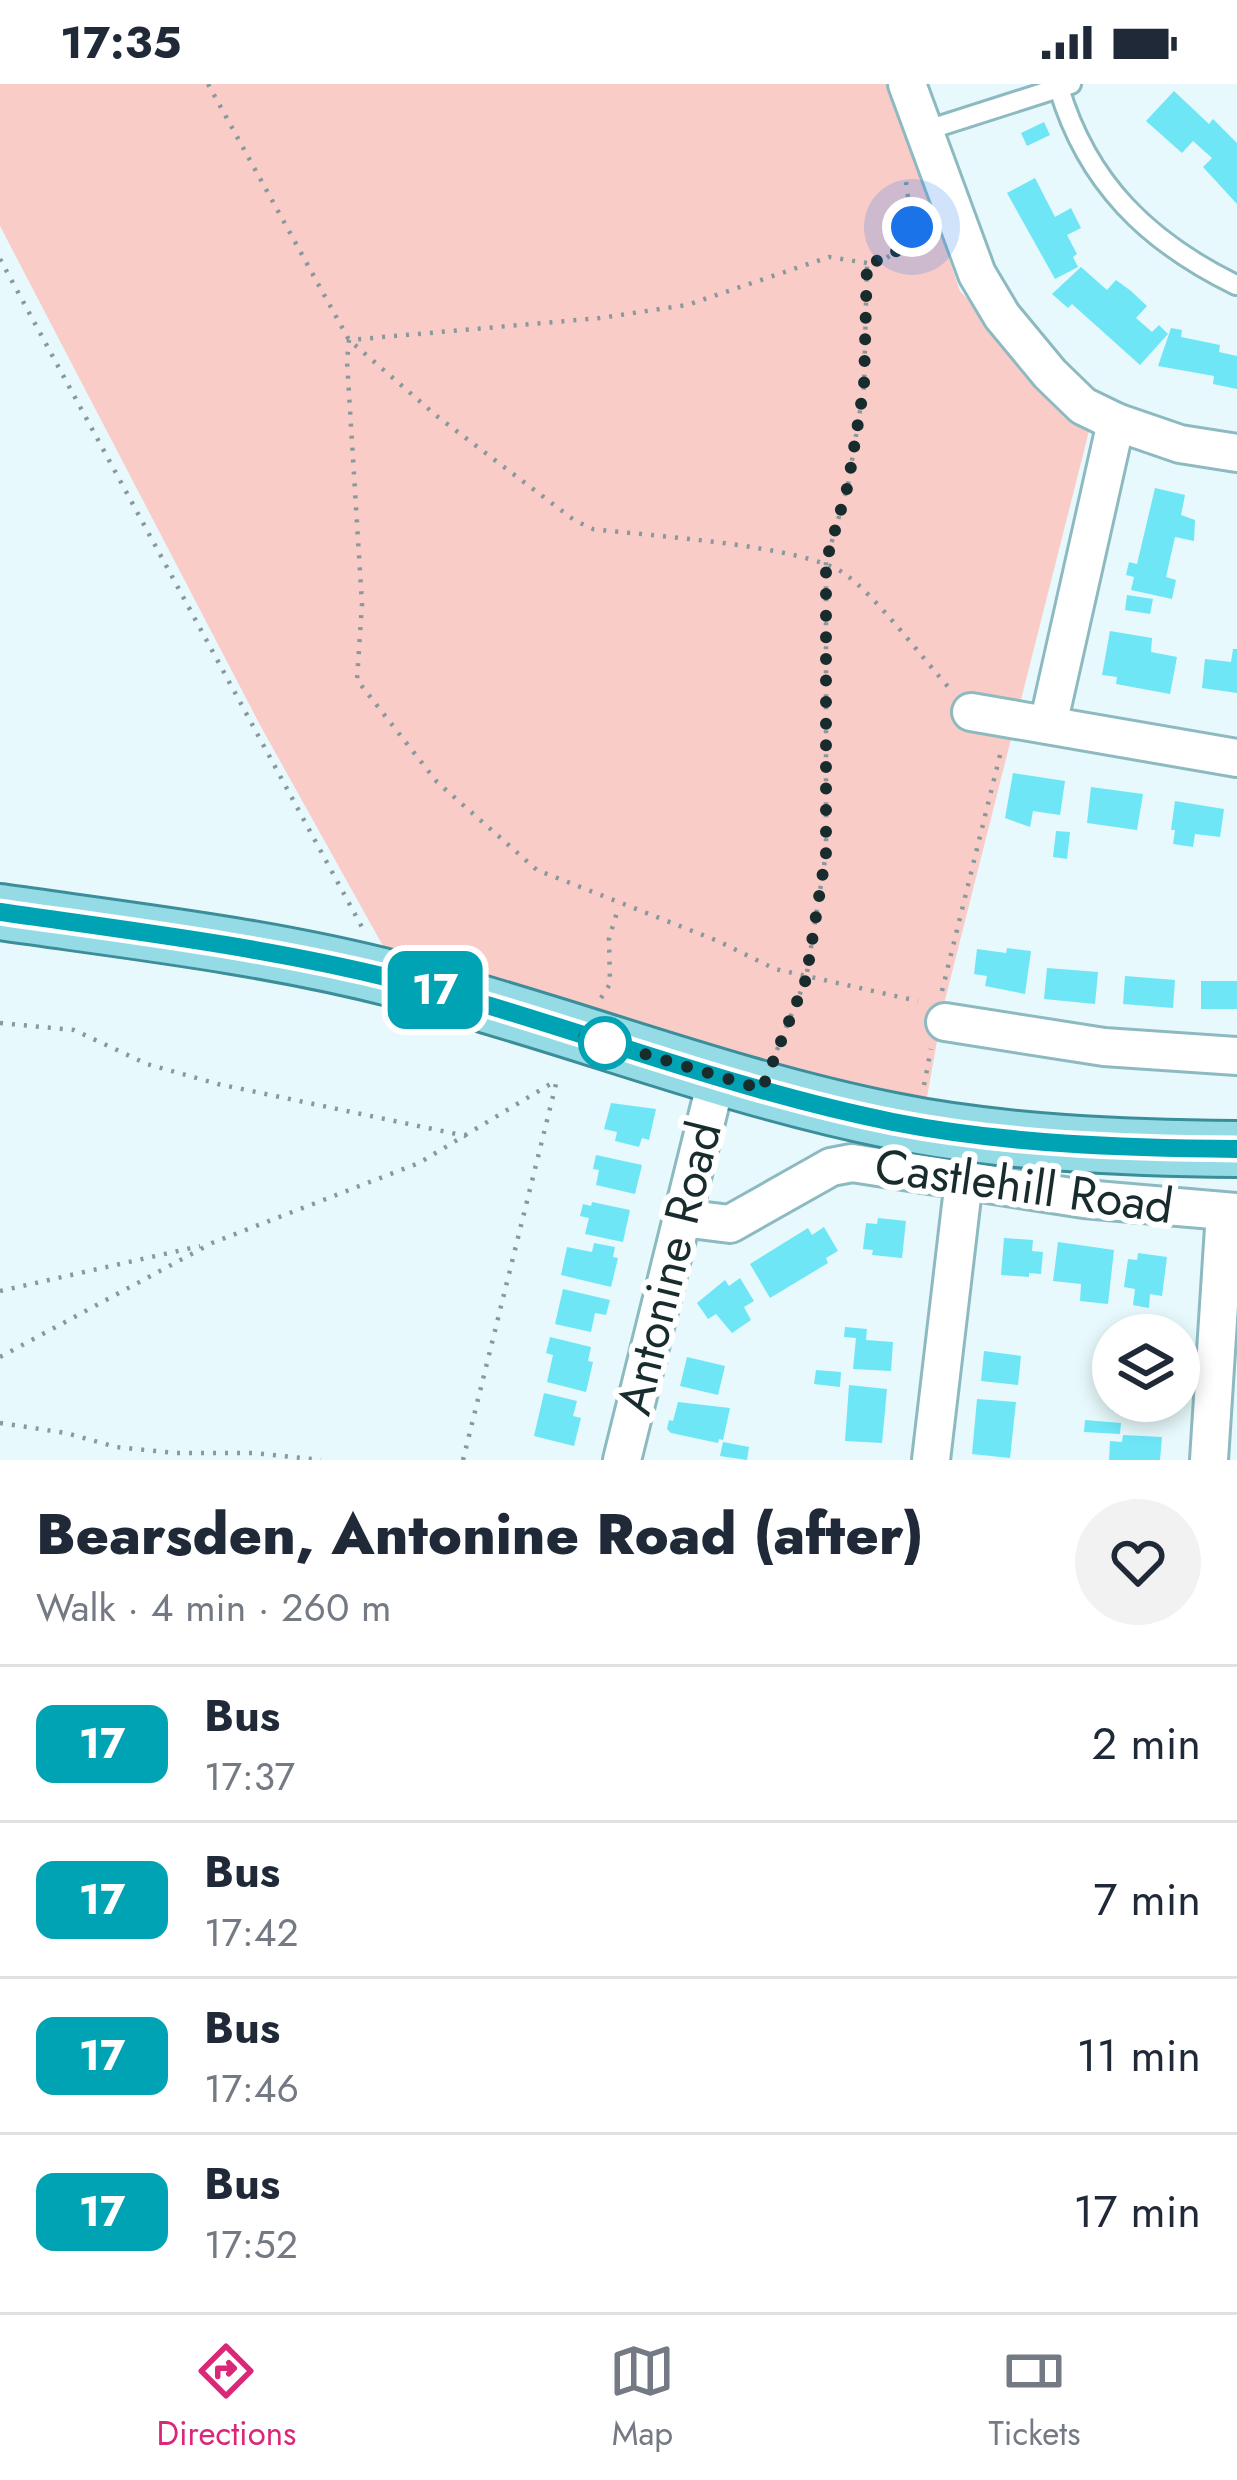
<!DOCTYPE html>
<html lang="en">
<head>
<meta charset="utf-8">
<style>
	body { margin:0; font-family:Jost,sans-serif; background:#f2f2f3; color:#1f2937; height:100vh; display:flex; flex-direction:column; font-size:45px; white-space:nowrap }
	* { box-sizing:border-box; margin:0 }
	p { font-size:39px; color:#747a83 }
	.icon { flex:none; width:66px; height:66px; fill:none; stroke:currentColor; stroke-width:2; stroke-linecap:round; stroke-linejoin:round }
	.map { position:relative; height:1376px; overflow:hidden }
	.drawer { display:flex; flex-direction:column; background:#fff; flex:1 }
	.drawer>* { flex:none }
	.badge { padding:0 24px; border-radius:18px; font-size:42px; line-height:78px }
	.fabs { position:absolute; left:1092px; top:1230px; display:grid; gap:24px }
	.fabs a { display:grid; place-items:center; width:108px; height:108px; border-radius:50%; background:#fff; box-shadow:0 6px 18px #0003; font-size:60px }
	.you { position:absolute; width:60px; height:60px; margin:-30px; border:9px solid #fff; border-radius:50%; background:#1a73e8; box-shadow:0 0 0 18px #1a73e833 }
	.map>.badge { position:absolute; translate:-50% -50%; box-shadow:0 0 0 6px #fff }
	.round { display:grid; place-items:center; flex:none; width:126px; height:126px; border-radius:63px; background:#f2f2f3 }
	.head { display:flex; align-items:center; justify-content:space-between; height:204px; padding:0 36px }
	h1 { font-size:57px; font-weight:800; line-height:90px }
	ul { padding:0; list-style:none }
	li { display:flex; align-items:center; gap:36px; height:156px; padding:0 36px; border-top:3px solid #e0e1e3 }
	li div { flex:1 }
	li b { display:block; font-size:45px }
	li em { font-style:normal }
	li .badge { min-width:132px; font-weight:700; text-align:center }
	.status { display:flex; justify-content:space-between; align-items:center; height:84px; padding:0 60px; background:#fff; direction:ltr }
	.status svg { height:33px; fill:currentColor }
	.menu { display:flex; justify-content:space-around; align-items:center; height:168px; border-top:3px solid #e0e1e3; background:#fff; font-size:33px; color:#747a83 }
	.menu a { display:grid; justify-items:center; gap:6px }
	.menu .active { color:#db2777 }
	.map>svg:first-child { display:block }
</style>
</head>
<body>
<div class="status"><b>17:35</b><svg viewBox="0 0 49 12"><path d="M0 12V9h3v3zM5 12V6h3v6zM10 12V3h3v9zM15 12V0h3v12zM26 1h20v11H26zM47 4h2v5h-2z"/></svg></div>
<div class="map">
<svg width="1237" height="1376" viewBox="0 0 1237 1376">
	<rect width="100%" height="100%" fill="#e7f9fc"/>
	<!-- green -->
	<path fill="#faccc8" d="M 0,0 L 889,0 L 960,207 L 1089,347 L 943,924 L 925,1024 L 555,924 L 383,862 L 260,641 L 0,142 Z"/>
	<!-- building -->
	<g fill="#6ee6f6">
		<path d="M 1174,7 L 1209,40 L 1213,35 L 1237,59 L 1237,120 L 1203,83 L 1212,74 L 1193,57 L 1182,69 L 1146,37 Z"/>
		<path d="M 1044,38 L 1050,51 L 1027,62 L 1021,49 Z"/>
		<path d="M 1035,94 L 1055,133 L 1071,124 L 1081,144 L 1067,151 L 1077,170 L 1073,173 L 1078,183 L 1055,195 L 1007,109 Z"/>
		<path d="M 1081,183 L 1107,206 L 1116,196 L 1131,207 L 1147,222 L 1136,234 L 1152,248 L 1159,241 L 1168,250 L 1140,281 L 1072,220 L 1068,224 L 1052,210 Z"/>
		<path d="M 1171,244 L 1182,246 L 1181,253 L 1220,261 L 1219,268 L 1237,272 L 1237,305 L 1213,300 L 1214,292 L 1158,282 Z"/>
		<path d="M 1155,404 L 1185,411 L 1181,431 L 1195,436 L 1194,457 L 1175,453 L 1166,493 L 1176,496 L 1172,515 L 1131,506 L 1134,493 L 1126,491 L 1129,478 L 1137,480 Z"/>
		<path d="M 1127,511 L 1153,515 L 1150,530 L 1125,526 Z"/>
		<path d="M 1110,547 L 1152,554 L 1151,568 L 1177,573 L 1170,610 L 1116,600 L 1117,593 L 1102,591 Z"/>
		<path d="M 1233,565 L 1237,565 L 1237,609 L 1202,604 L 1205,575 L 1231,578 Z"/>
		<path d="M 1013,689 L 1065,697 L 1060,731 L 1033,727 L 1030,743 L 1005,734 Z"/>
		<path d="M 1091,703 L 1143,710 L 1137,746 L 1087,739 Z"/>
		<path d="M 1175,717 L 1224,725 L 1220,753 L 1195,750 L 1193,763 L 1173,760 L 1175,746 L 1171,746 Z"/>
		<path d="M 1056,747 L 1070,748 L 1067,775 L 1053,773 Z"/>
		<path d="M 1007,864 L 1031,867 L 1025,910 L 985,902 L 987,892 L 974,890 L 977,865 L 1006,869 Z"/>
		<path d="M 1047,884 L 1098,888 L 1095,920 L 1044,915 Z"/>
		<path d="M 1125,892 L 1175,896 L 1173,924 L 1123,920 Z"/>
		<rect x="1201" y="897" width="36" height="28"/>
		<path d="M 611,1019 L 656,1025 L 649,1056 L 642,1054 L 639,1063 L 615,1057 L 617,1048 L 604,1045 Z"/>
		<path d="M 596,1071 L 642,1081 L 635,1110 L 596,1101 L 599,1086 L 593,1085 Z"/>
		<path d="M 592,1118 L 630,1126 L 623,1158 L 585,1150 L 589,1134 L 580,1132 L 583,1120 L 591,1122 Z"/>
		<path d="M 878,1134 L 906,1137 L 902,1174 L 872,1171 L 873,1166 L 863,1165 L 866,1139 L 877,1140 Z"/>
		<path d="M 824,1143 L 838,1167 L 826,1174 L 828,1179 L 770,1214 L 750,1180 L 808,1144 L 812,1151 Z"/>
		<path d="M 1004,1154 L 1033,1156 L 1032,1167 L 1043,1168 L 1041,1190 L 1029,1189 L 1029,1193 L 1001,1191 Z"/>
		<path d="M 1058,1158 L 1114,1166 L 1108,1220 L 1080,1217 L 1081,1200 L 1053,1197 Z"/>
		<path d="M 594,1159 L 615,1163 L 613,1173 L 618,1174 L 611,1203 L 561,1191 L 567,1163 L 592,1168 Z"/>
		<path d="M 1138,1169 L 1167,1173 L 1162,1212 L 1150,1210 L 1149,1224 L 1133,1221 L 1135,1205 L 1124,1203 L 1128,1175 L 1137,1176 Z"/>
		<path d="M 740,1194 L 754,1217 L 744,1223 L 751,1236 L 732,1249 L 716,1230 L 708,1235 L 697,1219 L 725,1196 L 729,1202 Z"/>
		<path d="M 563,1205 L 610,1216 L 606,1231 L 595,1229 L 591,1248 L 555,1240 Z"/>
		<path d="M 845,1243 L 867,1245 L 866,1256 L 893,1258 L 891,1287 L 853,1285 L 856,1254 L 844,1253 Z"/>
		<path d="M 550,1253 L 591,1263 L 588,1277 L 593,1278 L 586,1308 L 547,1298 L 553,1271 L 546,1269 Z"/>
		<path d="M 984,1267 L 1021,1272 L 1018,1301 L 981,1297 Z"/>
		<path d="M 687,1273 L 725,1282 L 718,1311 L 680,1302 Z"/>
		<path d="M 816,1286 L 841,1288 L 840,1303 L 814,1300 Z"/>
		<path d="M 849,1301 L 887,1305 L 882,1359 L 845,1357 Z"/>
		<path d="M 544,1309 L 577,1317 L 573,1332 L 581,1334 L 574,1362 L 534,1352 Z"/>
		<path d="M 977,1315 L 1016,1318 L 1010,1374 L 972,1370 Z"/>
		<path d="M 1112,1317 L 1164,1317 L 1163,1329 L 1112,1327 Z"/>
		<path d="M 678,1318 L 730,1324 L 723,1356 L 719,1355 L 718,1359 L 671,1349 L 667,1345 L 669,1336 L 673,1337 Z"/>
		<path d="M 1085,1336 L 1121,1339 L 1120,1350 L 1084,1348 Z"/>
		<path d="M 1123,1351 L 1162,1353 L 1160,1376 L 1109,1376 L 1110,1357 L 1122,1358 Z"/>
		<path d="M 723,1358 L 749,1363 L 747,1376 L 720,1372 Z"/>
	</g>
	<g fill="none" stroke-linecap="round" stroke-linejoin="round">
		<!-- service casing -->
		<g stroke="#8dbac1" stroke-width="24">
			<g id="service">
				<path d="M 1059,4 C 1087,99 1148,158 1236,201"/>
				<path d="M 924,47 L 1071,0"/>
			</g>
		</g>
		<!-- minor casing -->
		<g stroke="#8dbac1" stroke-width="42">
			<g id="minor">
				<path d="M 907,0 L 977,190 L 1002,232 L 1050,290 L 1083,322 L 1116,338 L 1180,360 L 1237,369"/>
				<path d="M 971,628 L 1237,674"/>
				<path d="M 1048,641 L 1116,338"/>
				<path d="M 945,938 L 1104,963 L 1237,972"/>
				<path d="M 682,1134 L 730,1140 L 831,1083 L 852,1079 L 1084,1115 L 1237,1128"/>
				<path d="M 622,1376 L 717,993"/>
				<path d="M 931,1376 L 964,1096"/>
				<path d="M 1209,1376 L 1225,1128"/>
			</g>
		</g>
		<!-- primary casing -->
		<g stroke="#3b8e99" stroke-width="60">
			<path id="primary" d="M 0,828 C 132,847 265,862 394,895 C 562,938 723,1003 893,1037 C 1001,1059 1127,1064 1237,1065"/>
		</g>
		<!-- path -->
		<g stroke="#87999c" stroke-width="4.5" stroke-dasharray="3 9" stroke-linecap="butt">
			<path d="M 208,0 L 349,256 L 438,333 L 574,436 L 593,445 C 649,452 805,461 845,490 C 877,513 923,575 951,606"/>
			<path d="M 906,98 L 912,143 L 904,163 L 883,176 L 867,179 L 829,173 L 687,221 L 600,234 L 349,256 L 347,277 L 362,520 L 357,596 L 437,698 L 537,786 L 718,857 L 775,885 L 918,917"/>
			<path d="M 0,175 L 363,845"/>
			<path d="M 942,907 L 1001,667"/>
			<path d="M 601,914 L 610,900 L 609,854 L 619,822"/>
			<path d="M 0,939 L 74,946 L 147,980 L 218,1000 L 466,1052"/>
			<path d="M 777,966 L 806,895 L 826,769 L 826,478 L 848,401 L 864,302 L 867,179"/>
			<path d="M 924,1001 L 931,965"/>
			<path d="M 0,1207 L 200,1162"/>
			<path d="M 0,1273 L 212,1159 L 419,1079 L 557,996"/>
			<path d="M 0,1339 L 66,1349 L 116,1363 L 175,1369 L 254,1369 L 321,1376"/>
			<path d="M 463,1376 L 556,1000"/>
		</g>
		<!-- service -->
		<use href="#service" stroke="#fff" stroke-width="18"/>
		<!-- minor -->
		<use href="#minor" stroke="#fff" stroke-width="36"/>
		<!-- primary -->
		<use href="#primary" stroke="#95dbe5" stroke-width="54"/>
	</g>
	<g fill="none" stroke-linecap="round" stroke-linejoin="round">
		<!-- line casing -->
		<g stroke="#fff" stroke-width="27">
			<path id="line" d="M 0,828 C 132,847 265,863 394,895 C 562,938 723,1004 893,1038 C 1005,1060 1123,1064 1237,1065"/>
		</g>
		<!-- line -->
		<use href="#line" stroke="#00a3b4" stroke-width="18"/>
		<!-- walk -->
		<path stroke="#182b2d" stroke-width="12" stroke-dasharray="0 21.6" d="M 605,959 L 584,952 L 762,1005 L 806,895 L 826,769 L 826,478 L 848,401 L 864,302 L 867,179 C 892,174 902,167 912,143"/>
	</g>
	<!-- markers -->
	<circle fill="#fff" stroke="#00a3b4" stroke-width="6" cx="605" cy="959" r="24"/>
	<g text-anchor="middle" dominant-baseline="central" stroke-width="12" stroke-linejoin="round" paint-order="stroke">
		<!-- street labels -->
		<g font-size="48" fill="#182b2d" stroke="#fff">
			<text transform="translate(1024 1102) rotate(8)">Castlehill Road</text>
			<text transform="translate(669 1184) rotate(-76)">Antonine Road</text>
		</g>
	</g>
</svg>
<div class="fabs">
<a><svg class="icon" aria-label="layers" viewBox="0 0 24 24"><path d="M12 4l9 5-9 5-9-5zM3 14l9 5 9-5"/></svg></a>
</div>
<div class="you" style="left:912px;top:143px"></div>
<b class="badge" style="left:435px;top:906px;background:#00a3b4;color:#fff">17</b>
</div>
<section class="drawer">
<div class="head"><div><h1>Bearsden, Antonine Road (after)</h1><p>Walk · 4 min · 260 m</p></div><a class="round"><svg class="icon" aria-label="heart" viewBox="0 0 24 24"><path d="M12 20l-8-8c-3-5 5-10 8-4 3-6 11-1 8 4z"/></svg></a></div>
<ul>
<li><span class="badge" style="background:#00a3b4;color:#fff">17</span><div><b>Bus</b><p>17:37</p></div><em>2 min</em></li>
<li><span class="badge" style="background:#00a3b4;color:#fff">17</span><div><b>Bus</b><p>17:42</p></div><em>7 min</em></li>
<li><span class="badge" style="background:#00a3b4;color:#fff">17</span><div><b>Bus</b><p>17:46</p></div><em>11 min</em></li>
<li><span class="badge" style="background:#00a3b4;color:#fff">17</span><div><b>Bus</b><p>17:52</p></div><em>17 min</em></li>
</ul>
</section>
<nav class="menu">
<a class="active"><svg class="icon" aria-label="directions" viewBox="0 0 24 24"><path d="M12 3l9 9-9 9-9-9zM9 14v-3h6M13 9l2 2-2 2"/></svg>Directions</a>
<a><svg class="icon" aria-label="map" viewBox="0 0 24 24"><path d="M3 6l6-2 6 2 6-2v14l-6 2-6-2-6 2zM9 4v14M15 6v14"/></svg>Map</a>
<a><svg class="icon" aria-label="tickets" viewBox="0 0 24 24"><path d="M3 7h18v10H3zM15 7v10"/></svg>Tickets</a>
</nav>
</body>
</html>
